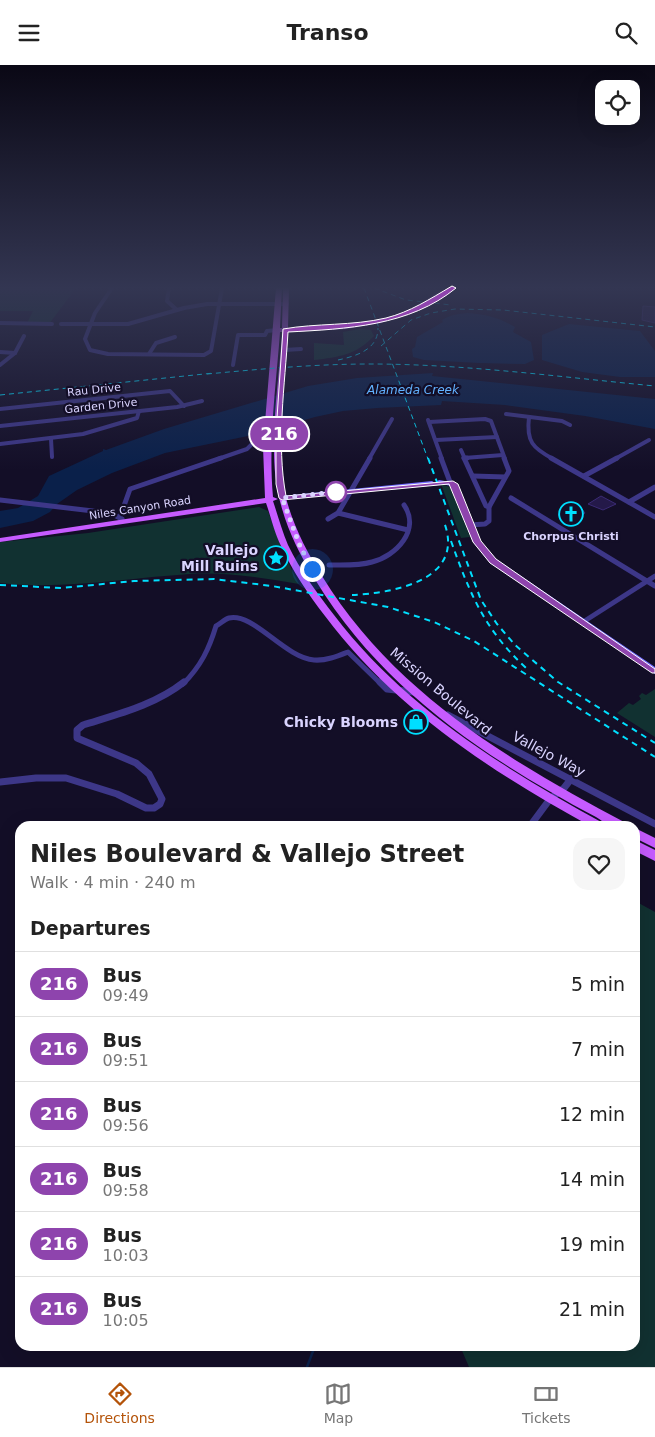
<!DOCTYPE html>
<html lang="en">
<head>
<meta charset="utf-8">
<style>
	body { margin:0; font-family:"DejaVu Sans",sans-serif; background:#f6f6f6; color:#222; height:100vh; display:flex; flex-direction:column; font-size:19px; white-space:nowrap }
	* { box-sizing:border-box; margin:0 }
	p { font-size:16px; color:#767676 }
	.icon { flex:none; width:28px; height:28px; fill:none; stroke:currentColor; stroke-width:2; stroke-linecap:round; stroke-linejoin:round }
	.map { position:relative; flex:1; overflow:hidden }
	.details { position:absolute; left:15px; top:756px; width:625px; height:530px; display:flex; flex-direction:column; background:#fff; border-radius:15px; box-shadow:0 5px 20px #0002 }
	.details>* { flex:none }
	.badge { padding:0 10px; border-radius:16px; font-size:18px; line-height:32px }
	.controls { position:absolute; left:595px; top:15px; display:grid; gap:10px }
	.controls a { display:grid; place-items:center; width:45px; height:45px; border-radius:10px; background:#fff; box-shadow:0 5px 20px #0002; font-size:25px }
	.you { position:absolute; width:25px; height:25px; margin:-12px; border:4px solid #fff; border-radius:50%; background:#1a73e8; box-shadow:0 0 0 8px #1a73e833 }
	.map>.badge { position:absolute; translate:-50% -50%; box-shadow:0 0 0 2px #fff }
	h2 { padding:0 15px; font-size:19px; line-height:45px }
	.round { display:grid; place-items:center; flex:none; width:52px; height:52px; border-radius:15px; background:#f6f6f6 }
	.summary { display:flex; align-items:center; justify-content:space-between; height:85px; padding:0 15px }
	h1 { font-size:24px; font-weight:700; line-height:38px }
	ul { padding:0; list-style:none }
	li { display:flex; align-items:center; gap:15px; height:65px; padding:0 15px; border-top:1px solid #e0e0e0 }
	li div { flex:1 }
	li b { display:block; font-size:19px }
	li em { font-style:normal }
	li .badge { min-width:55px; font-weight:700; text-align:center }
	header { display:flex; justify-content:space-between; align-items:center; height:65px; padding:0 15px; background:#fff; font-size:22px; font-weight:700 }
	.tab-bar { display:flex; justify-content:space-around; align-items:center; height:70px; border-top:1px solid #e0e0e0; background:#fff; font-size:14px; color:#767676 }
	.tab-bar a { display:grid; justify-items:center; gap:2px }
	.tab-bar .active { color:#b45309 }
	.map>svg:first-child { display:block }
</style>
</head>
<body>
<header><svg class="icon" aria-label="menu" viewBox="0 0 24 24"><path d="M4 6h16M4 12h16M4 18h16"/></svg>Transo<svg class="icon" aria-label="search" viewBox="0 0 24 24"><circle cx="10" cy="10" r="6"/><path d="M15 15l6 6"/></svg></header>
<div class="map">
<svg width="655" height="1302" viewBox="0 0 655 1302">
	<rect width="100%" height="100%" fill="#130e27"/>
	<!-- green -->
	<g fill="#113131">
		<path d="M 0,223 L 76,223 L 49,259 L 27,258 L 33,246 L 0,246 Z"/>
		<path d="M 360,264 L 371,265 L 374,271 C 356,290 339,292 314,295 L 314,278 L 344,280 L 343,267 Z"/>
		<path d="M 441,419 L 450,422 L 470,472 L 461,473 Z"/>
		<path d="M 259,442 L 268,446 L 283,487 L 299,519 C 263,513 227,507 190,509 C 125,513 65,525 0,518 L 0,477 L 88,468 Z"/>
		<path d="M 655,624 L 655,672 L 617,648 L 629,638 L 633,640 L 641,634 L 639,631 L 642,628 L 646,630 Z"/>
		<path d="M 635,836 L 655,847 L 655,1302 L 469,1302 L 460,1281 L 635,1281 Z"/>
	</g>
	<!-- water -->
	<g fill="#0a204a">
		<path d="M 467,248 C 485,249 500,253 515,262 L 513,267 L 531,277 L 534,295 L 525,299 L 479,298 L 424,295 L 413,292 L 412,284 L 415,282 L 417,272 L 443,257 L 442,255 C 450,250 458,249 467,248 Z"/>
		<path d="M 569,259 L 640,266 L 655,286 L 655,312 L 620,312 L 582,307 L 542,295 L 542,270 Z"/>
		<path d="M 433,308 L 432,311 L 655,334 L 655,364 L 585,351 L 505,340 L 442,336 L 441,340 L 377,343 L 343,346 L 315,352 L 248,371 L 165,388 L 112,408 L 77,425 L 57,439 L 50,447 L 33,456 L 0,463 L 0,446 L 18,443 L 38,431 L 49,411 L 103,386 L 103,384 L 106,385 L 164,364 L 308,321 L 357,313 Z"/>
	</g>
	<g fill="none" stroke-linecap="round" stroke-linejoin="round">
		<!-- stream -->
		<path stroke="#0a204a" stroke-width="2.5" d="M 307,1302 L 315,1281"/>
	</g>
	<!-- building -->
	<g fill="#241949" stroke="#3b2b75">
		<path d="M 643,241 L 655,242 L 655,258 L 642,255 Z"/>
		<path d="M 601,431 L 616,439 L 603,445 L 588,439 Z"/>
		<path d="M 573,441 L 581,443 L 585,448 L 569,457 L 558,450 Z"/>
	</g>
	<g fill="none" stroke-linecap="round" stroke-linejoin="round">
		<!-- street-far2 -->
		<g stroke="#3d3788" stroke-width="4">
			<path d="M 112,223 L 95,248 L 85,274 L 90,285 L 108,289 L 204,290 L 211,286 L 222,223"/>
			<path d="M 169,223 L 167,236 L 177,245"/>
			<path d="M 0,258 L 52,259"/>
			<path d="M 61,259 L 128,259 L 184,243 L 207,239 L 287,239"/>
			<path d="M 284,285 L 301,284"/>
			<path d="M 0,287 L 15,288"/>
			<path d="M 149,289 L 156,278 L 175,272"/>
			<path d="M 0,300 L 15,288 L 24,271"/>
			<path d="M 233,300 L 238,270 L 265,270 L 267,266 L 277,265"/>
			<path d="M 0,344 L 170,326 L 184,341"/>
			<path d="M 506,349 L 562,356 L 570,360"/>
			<path d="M 529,352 C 526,377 533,383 553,394"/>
			<path d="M 428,355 L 442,394"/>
			<path d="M 429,357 L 485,354 L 491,356 L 505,394"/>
			<path d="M 0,361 L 177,342 L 202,336"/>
			<path d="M 51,374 L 52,392"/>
			<path d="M 436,375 L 497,372"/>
			<path d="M 0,379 L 83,369 L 137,353 L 139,346"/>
			<path d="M 461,385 L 465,394"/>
			<path d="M 464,393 L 503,390"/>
			<path d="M 218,394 L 247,384 L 252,379"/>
			<path d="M 369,394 L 392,354"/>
			<path d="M 615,394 L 649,375"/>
		</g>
		<!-- street-far1 -->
		<g stroke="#3d3788" stroke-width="5">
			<path d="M 441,393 L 450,417"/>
			<path d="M 464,393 L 486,441 L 489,442"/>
			<path d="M 464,393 L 467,393"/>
			<path d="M 551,393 L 655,452"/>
			<path d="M 473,411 L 505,412"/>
			<path d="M 584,411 L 617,393"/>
			<path d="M 511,433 L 655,521"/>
			<path d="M 0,435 L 110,448 L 122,454"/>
			<path d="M 629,437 L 655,422"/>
			<path d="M 338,448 L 408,465"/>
			<path d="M 120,452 L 130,424 L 221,393"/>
			<path d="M 328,454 L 338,448 L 370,393"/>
			<path d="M 470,460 L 485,459 L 489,456 L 489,442 L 509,406 L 504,393"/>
			<path d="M 329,500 C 343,500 358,501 372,497 C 396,491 421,465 404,440"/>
			<path d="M 583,557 L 655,511"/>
			<path d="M 183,619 C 201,601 209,584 216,561 C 220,559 225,554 229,553 C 253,547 285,593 314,595 C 326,596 338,591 348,587 L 381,619"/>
		</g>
		<!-- street -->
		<g stroke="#3d3788" stroke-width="7">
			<path d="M 380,617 L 387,624 L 414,627"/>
			<path d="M 448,650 L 655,759"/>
			<path d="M 0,717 L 36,713 L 66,713 L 117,729 L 146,743 L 154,743 L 160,739 L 162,734 L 149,709 L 136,698 L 77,673 L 77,665 L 83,660 C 118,649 155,640 184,617"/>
			<path d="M 530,761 L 550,734 L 564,723 L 571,714"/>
		</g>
		<!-- secondary -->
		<g fill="#736bff" fill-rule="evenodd">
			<path d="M 439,415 L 456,418 L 480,476 L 496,494 L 655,602 L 655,609 L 490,498 L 473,477 L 451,421 L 437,418 L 436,417 Z"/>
			<path d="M 432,416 L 435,418 L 434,419 L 282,435 L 279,433 L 282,431 Z"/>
		</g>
		<!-- primary -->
		<g fill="#c65bff" fill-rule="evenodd">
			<path d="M 276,223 L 282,223 L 280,263 L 282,263 L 283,223 L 289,223 L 288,263 C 329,263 373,261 411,244 C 426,238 439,221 456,223 L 418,246 L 381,258 L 346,264 L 288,267 C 285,320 275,376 285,429 C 292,458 306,486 322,511 C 393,627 509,696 626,758 L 627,761 C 623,761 617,762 612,761 C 607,760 601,755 596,752 C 580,744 565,735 549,726 C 457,673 372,608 316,516 C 301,492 288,467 281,440 C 266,389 279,320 282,267 L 280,267 C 276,322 268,376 273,432 L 278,434 L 273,436 C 278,451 282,466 288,480 C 300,505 317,528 334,550 C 404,642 503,703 603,758 L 604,761 L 590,761 C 490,706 394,643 325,551 C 308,529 292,505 281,481 C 274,467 271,452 266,438 L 0,477 L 0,473 L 265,433 L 263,382 Z"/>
			<path d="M 635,763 L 655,773 L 655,783 L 635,773 Z"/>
			<path d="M 635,775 L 655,785 L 655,796 L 635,786 Z"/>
		</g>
		<!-- rail-far1 -->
		<g stroke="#00dfff" stroke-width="1" stroke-dasharray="5 4" stroke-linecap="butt">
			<path d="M 364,223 L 428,394"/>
			<path d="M 374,223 L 406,235 L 451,240"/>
			<path d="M 381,281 L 411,255 L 431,248 L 455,244 L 503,245 L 655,262"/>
			<path d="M 338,295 C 356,291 378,285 378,263"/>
			<path d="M 207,309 C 261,304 316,299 370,299 C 465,299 560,312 655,321"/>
			<path d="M 0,330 L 214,308"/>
		</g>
		<!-- rail -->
		<g stroke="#00dfff" stroke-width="2" stroke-dasharray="6 5" stroke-linecap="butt">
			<path d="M 428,393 L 481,535 L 497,559 L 515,580 L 558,617 L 655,678"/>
			<path d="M 451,476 C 470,529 484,564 526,603"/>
			<path d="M 0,520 L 62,523 L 134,516 L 214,514 L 272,521 L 388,542 L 434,557 L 474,576 L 655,692"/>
			<path d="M 352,530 C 394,528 466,515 444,457"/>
		</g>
	</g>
	<!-- sky -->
	<linearGradient id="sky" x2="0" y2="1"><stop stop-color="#0a0815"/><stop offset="0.55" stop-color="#333652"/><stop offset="1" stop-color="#333652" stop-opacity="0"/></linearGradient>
	<rect width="655" height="405" fill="url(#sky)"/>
	<!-- line -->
	<path fill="#8e44ad" stroke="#fff" d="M 452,221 L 456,223 C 410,261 346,264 288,267 C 285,320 276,378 286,431 L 453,416 L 458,419 L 481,476 L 496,494 L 655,604 L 655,608 L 652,608 L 490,498 L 473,477 L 449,419 L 282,435 L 279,433 L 276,419 L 276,368 L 283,264 C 317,258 352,261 386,253 C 410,247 430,234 452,221 Z"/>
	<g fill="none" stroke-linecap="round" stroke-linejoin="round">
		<!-- walk -->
		<path stroke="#dad4ff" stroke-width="5" stroke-dasharray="0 9" d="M 312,504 L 300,481 L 282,433 L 336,427"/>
	</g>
	<!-- icons -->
	<defs>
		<g id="church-ring" transform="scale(1.25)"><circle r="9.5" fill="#130e27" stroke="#00dfff" stroke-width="1.5"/><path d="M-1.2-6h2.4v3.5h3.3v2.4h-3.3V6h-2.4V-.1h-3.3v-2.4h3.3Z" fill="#00dfff"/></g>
		<g id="sight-ring" transform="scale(1.25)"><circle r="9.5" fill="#130e27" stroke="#00dfff" stroke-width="1.5"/><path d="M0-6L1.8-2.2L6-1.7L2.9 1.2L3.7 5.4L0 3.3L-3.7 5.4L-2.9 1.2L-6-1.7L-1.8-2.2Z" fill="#00dfff"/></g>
		<g id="shop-ring" transform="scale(1.25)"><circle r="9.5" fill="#130e27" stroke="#00dfff" stroke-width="1.5"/><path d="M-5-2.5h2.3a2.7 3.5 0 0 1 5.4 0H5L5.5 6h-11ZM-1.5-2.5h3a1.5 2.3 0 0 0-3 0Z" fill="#00dfff"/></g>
	</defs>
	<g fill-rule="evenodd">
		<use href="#church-ring" x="571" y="449"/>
		<use href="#sight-ring" x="276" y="493"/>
		<use href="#shop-ring" x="416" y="657"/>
	</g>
	<!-- markers -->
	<circle fill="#fff" stroke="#8e44ad" stroke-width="2.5" cx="336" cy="427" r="10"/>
	<g text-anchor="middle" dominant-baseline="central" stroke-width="4.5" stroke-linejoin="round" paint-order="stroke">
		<!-- far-street labels -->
		<g font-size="11" fill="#dad4ff" stroke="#130e27">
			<text transform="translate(94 325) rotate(-6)">Rau Drive</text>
			<text transform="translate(101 341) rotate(-6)">Garden Drive</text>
			<text transform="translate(140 443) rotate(-9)">Niles Canyon Road</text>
		</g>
		<!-- far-poi labels -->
		<g font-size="11" font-weight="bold" fill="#dad4ff" stroke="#130e27">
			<text x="571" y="471">Chorpus Christi</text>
		</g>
		<!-- far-water labels -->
		<g font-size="12" font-style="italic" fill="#62b2ff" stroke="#130e27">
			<text x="413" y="325">Alameda Creek</text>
		</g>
		<!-- poi labels -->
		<g font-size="14" font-weight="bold" fill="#dad4ff" stroke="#130e27" text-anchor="end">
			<text x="258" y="485">Vallejo<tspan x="258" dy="16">Mill Ruins</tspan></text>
			<text x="398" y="657">Chicky Blooms</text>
		</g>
		<!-- street labels -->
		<g font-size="14" fill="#dad4ff" stroke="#130e27">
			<text transform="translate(441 626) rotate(40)">Mission Boulevard</text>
			<text transform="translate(549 689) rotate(28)">Vallejo Way</text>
		</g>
	</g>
</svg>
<div class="controls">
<a><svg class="icon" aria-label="locate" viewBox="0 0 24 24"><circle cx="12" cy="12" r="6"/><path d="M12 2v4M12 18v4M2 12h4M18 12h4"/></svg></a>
</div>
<div class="you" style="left:312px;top:504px"></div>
<b class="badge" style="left:279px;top:369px;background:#8e44ad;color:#fff">216</b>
<section class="details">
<div class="summary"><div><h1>Niles Boulevard &amp; Vallejo Street</h1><p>Walk · 4 min · 240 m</p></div><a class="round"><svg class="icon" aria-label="heart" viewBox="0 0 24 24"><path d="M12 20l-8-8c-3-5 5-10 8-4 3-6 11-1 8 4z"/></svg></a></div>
<h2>Departures</h2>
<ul>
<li><span class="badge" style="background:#8e44ad;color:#fff">216</span><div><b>Bus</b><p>09:49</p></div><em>5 min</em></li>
<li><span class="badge" style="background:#8e44ad;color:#fff">216</span><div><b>Bus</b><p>09:51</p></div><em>7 min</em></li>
<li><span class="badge" style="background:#8e44ad;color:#fff">216</span><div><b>Bus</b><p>09:56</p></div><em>12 min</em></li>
<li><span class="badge" style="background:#8e44ad;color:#fff">216</span><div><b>Bus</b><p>09:58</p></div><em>14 min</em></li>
<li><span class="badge" style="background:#8e44ad;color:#fff">216</span><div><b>Bus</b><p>10:03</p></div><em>19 min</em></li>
<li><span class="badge" style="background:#8e44ad;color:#fff">216</span><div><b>Bus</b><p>10:05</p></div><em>21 min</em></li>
</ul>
</section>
</div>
<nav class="tab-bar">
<a class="active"><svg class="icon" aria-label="directions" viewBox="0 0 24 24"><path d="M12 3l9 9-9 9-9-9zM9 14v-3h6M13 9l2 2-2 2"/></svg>Directions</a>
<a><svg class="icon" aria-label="map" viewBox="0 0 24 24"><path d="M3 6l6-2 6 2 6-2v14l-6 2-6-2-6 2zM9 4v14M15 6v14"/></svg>Map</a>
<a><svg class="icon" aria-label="tickets" viewBox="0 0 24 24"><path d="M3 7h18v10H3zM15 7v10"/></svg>Tickets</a>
</nav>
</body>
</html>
